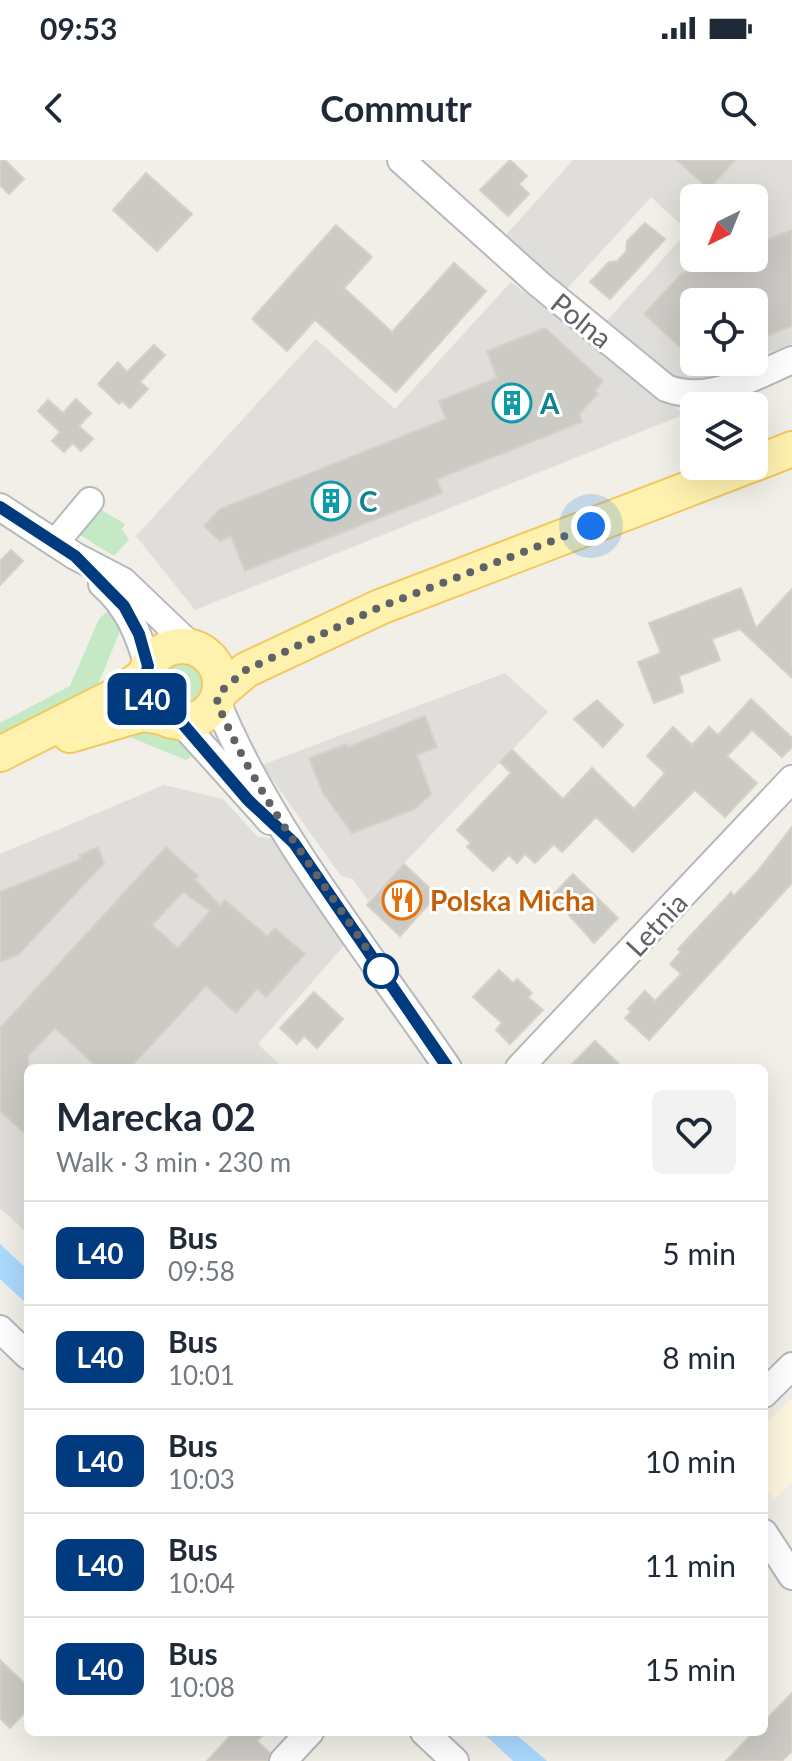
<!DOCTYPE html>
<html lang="en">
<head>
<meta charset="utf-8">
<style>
	body { margin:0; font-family:Lato,sans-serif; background:#f2f2f3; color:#1f2937; height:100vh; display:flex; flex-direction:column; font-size:30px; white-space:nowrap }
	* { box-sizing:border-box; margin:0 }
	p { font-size:26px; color:#747a83 }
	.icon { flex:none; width:44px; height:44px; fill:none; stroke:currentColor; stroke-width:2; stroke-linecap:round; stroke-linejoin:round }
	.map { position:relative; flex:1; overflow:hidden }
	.details { position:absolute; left:24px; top:904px; width:744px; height:672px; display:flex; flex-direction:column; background:#fff; border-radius:12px; box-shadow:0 8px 32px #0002 }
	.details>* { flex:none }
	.badge { padding:0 16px; border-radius:12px; font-size:28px; line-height:52px }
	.needle { width:52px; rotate:223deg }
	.buttons { position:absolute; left:680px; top:24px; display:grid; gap:16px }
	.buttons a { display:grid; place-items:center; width:88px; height:88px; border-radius:12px; background:#fff; box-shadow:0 8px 32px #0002; font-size:40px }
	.you { position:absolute; width:40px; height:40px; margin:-20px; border:6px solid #fff; border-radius:50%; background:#1a73e8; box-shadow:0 0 0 12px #1a73e833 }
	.map>.badge { position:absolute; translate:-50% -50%; box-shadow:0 0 0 4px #fff }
	.round { display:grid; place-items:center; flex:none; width:84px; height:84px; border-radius:12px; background:#f2f2f3 }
	.headline { display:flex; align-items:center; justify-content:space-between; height:136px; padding:0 32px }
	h1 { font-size:38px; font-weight:700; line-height:60px }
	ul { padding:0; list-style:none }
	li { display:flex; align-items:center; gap:24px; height:104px; padding:0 32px; border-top:2px solid #e0e1e3 }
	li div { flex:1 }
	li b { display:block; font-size:30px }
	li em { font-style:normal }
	li .badge { min-width:88px; font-weight:700; text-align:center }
	.status { display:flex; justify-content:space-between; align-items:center; height:56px; padding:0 40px; background:#fff; direction:ltr }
	.status svg { height:22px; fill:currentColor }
	header { display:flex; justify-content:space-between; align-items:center; height:104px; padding:0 32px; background:#fff; font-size:36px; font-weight:700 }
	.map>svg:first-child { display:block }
</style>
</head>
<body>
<div class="status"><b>09:53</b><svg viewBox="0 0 49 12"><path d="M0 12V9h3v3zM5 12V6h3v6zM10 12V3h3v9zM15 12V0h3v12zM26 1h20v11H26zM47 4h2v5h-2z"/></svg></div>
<header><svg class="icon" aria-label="back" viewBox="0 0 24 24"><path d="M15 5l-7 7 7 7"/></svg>Commutr<svg class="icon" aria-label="search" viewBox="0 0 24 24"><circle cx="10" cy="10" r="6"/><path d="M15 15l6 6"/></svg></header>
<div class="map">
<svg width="792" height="1601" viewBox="0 0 792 1601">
	<rect width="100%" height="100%" fill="#f1efe8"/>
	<!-- commercial -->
	<path fill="#fef7e0" d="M 792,1239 L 792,1322 L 774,1339 L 764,1326 L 764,1265 Z"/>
	<!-- industrial -->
	<g fill="#e0deda" fill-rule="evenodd">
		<path d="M 573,0 L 792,0 L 792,184 L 754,199 L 754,142 L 694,142 L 694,202 L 747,202 L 701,220 L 668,218 L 604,164 L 688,71 L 651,37 L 566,130 L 505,76 ZM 694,38 L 754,38 L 754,98 L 694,98 Z"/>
		<path d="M 511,122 L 685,254 L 195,450 L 136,376 L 316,179 L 395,249 Z"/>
		<path d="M 505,513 L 548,552 L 368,741 L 353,719 L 341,716 L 262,605 Z"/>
		<path d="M 164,625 L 223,639 L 257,676 L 294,683 L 355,773 L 258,884 L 283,908 L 28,908 L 28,1074 L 0,1048 L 0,694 Z"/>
	</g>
	<!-- green -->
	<g fill="#c5e8c5">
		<path d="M 101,350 L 125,364 L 122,369 L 129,380 L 114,396 L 72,370 Z"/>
		<path d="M 110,449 L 121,469 L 98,524 L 101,533 L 0,578 L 0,563 L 70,526 L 99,459 Z"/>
		<circle cx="182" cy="523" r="24"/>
		<path d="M 148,562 L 173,571 L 198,593 L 186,600 L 132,578 L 128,566 Z"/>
	</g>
	<!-- water -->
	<g fill="#aadaff">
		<path d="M 0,1084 L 28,1110 L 28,1145 L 0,1119 Z"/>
		<path d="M 482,1572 L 513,1572 L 547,1601 L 513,1601 Z"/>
	</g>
	<!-- building -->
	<g fill="#cccac5" stroke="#d6d1c6" stroke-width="2" fill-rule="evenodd">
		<path d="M 0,0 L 5,0 L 24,19 L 9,34 L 0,25 Z"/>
		<path d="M 510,0 L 527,16 L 519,24 L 529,34 L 508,56 L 480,30 Z"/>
		<path d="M 677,0 L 735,0 L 709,29 Z"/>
		<path d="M 146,13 L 192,54 L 157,91 L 113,50 Z"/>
		<path d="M 645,63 L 665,79 L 610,139 L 590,122 L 609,102 L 617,101 L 626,92 L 627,81 Z"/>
		<path d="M 336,65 L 372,97 L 344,128 L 392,172 L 454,103 L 486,131 L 396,232 L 315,160 L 287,191 L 252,159 Z"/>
		<path d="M 792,70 L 792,166 L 754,181 L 754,142 L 694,142 L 694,184 L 682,189 L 644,154 L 681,114 L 722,98 L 754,98 L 754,85 Z"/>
		<path d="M 545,168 L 603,221 L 595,231 L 598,234 L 579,254 L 582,262 L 437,319 L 442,333 L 245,411 L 231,376 L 220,381 L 204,366 L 220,349 L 446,259 L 439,241 L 497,218 L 487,191 Z"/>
		<path d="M 154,185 L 165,195 L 140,222 L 148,229 L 130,248 L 122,241 L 119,244 L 98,224 L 118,202 L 127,212 Z"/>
		<path d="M 76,239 L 91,253 L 79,266 L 93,279 L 81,291 L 73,283 L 64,292 L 52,281 L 60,272 L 38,251 L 48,240 L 63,253 Z"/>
		<path d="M 11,390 L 23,401 L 0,425 L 0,401 Z"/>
		<path d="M 741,428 L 756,468 L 792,429 L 792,518 L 740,469 L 712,479 L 720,500 L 679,516 L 683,532 L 654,543 L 638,502 L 661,493 L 649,463 Z"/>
		<path d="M 751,539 L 792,578 L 792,587 L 782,597 L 752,570 L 727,596 L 757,623 L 725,657 L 695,630 L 633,692 L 596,657 L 562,692 L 554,684 L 535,703 L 525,694 L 517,703 L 509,695 L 493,711 L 467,687 L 471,683 L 457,670 L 511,613 L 500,602 L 512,590 L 563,639 L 592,608 L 634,649 L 665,613 L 647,596 L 673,567 L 692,585 L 709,567 L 718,575 Z"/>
		<path d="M 597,540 L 623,565 L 603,587 L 574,559 Z"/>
		<path d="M 425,556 L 437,587 L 417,595 L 431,634 L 415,649 L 352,673 L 323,633 L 309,598 L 347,584 L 348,587 Z"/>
		<path d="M 792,667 L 792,723 L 649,880 L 625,858 L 631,852 L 628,849 L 645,831 L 655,841 L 681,814 L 670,804 L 681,792 L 678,789 L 731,732 L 734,736 L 757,712 Z"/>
		<path d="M 98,687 L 104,703 L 18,795 L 0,802 L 0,732 L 81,699 L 79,695 Z"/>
		<path d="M 166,687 L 198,716 L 195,719 L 220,746 L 225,740 L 267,776 L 275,768 L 305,794 L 266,837 L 257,829 L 236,853 L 206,826 L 130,908 L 98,908 L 55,868 L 28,896 L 28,976 L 0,951 L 0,868 ZM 183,732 L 210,751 L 178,788 L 152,765 Z"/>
		<path d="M 404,704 L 437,735 L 400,776 L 367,745 Z"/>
		<path d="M 573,714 L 618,758 L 594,783 L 552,736 Z"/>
		<path d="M 499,810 L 513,823 L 517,819 L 532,833 L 528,837 L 543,850 L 510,884 L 496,870 L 502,863 L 473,837 Z"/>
		<path d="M 314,832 L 343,859 L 317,888 L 304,876 L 297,884 L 280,868 Z"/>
		<path d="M 595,881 L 623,908 L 568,908 Z"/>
		<path d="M 0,1500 L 28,1527 L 28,1549 L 10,1568 L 0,1558 Z"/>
		<path d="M 792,1533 L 792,1591 L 782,1601 L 726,1601 L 754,1572 L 764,1572 L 764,1562 Z"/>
		<path d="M 234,1572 L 266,1572 L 257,1581 L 270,1593 L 267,1601 L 207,1601 Z"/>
	</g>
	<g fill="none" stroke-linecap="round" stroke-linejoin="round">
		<!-- minor casing -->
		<g stroke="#b5b8bc" stroke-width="30">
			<g id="minor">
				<path d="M 401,0 L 539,124 L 666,228 C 709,245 752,217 792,200"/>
				<path d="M 0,347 L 75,396 L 123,421 L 191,486"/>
				<path d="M 55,383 L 90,341"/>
				<path d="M 102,424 C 128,446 139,475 148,506"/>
				<path d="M 217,542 C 270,671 369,792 448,908"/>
				<path d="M 182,563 L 270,661"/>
				<path d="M 519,908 L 792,619"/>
				<path d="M 0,1169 L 28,1196"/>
				<path d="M 764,1234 L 792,1206"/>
				<path d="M 764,1373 L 792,1416"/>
				<path d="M 424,1572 L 455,1601"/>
				<path d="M 283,1601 L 310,1572"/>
			</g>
		</g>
		<!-- major casing -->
		<g stroke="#f2c960" stroke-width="38">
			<g id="major">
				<path d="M 754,304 L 792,289"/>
				<circle cx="182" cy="524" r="38"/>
				<path d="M 220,532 L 246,510 L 380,447 L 748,306"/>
				<path d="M 70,575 L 142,554 L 162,557"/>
				<path d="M 0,594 L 117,535 L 145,515"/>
			</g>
		</g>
		<!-- minor -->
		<use href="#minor" stroke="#fff" stroke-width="26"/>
		<!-- major -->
		<use href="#major" stroke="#fff2af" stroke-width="34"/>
	</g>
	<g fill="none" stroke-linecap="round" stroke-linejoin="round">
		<!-- line casing -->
		<g stroke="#fff" stroke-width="18">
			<path id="line" d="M 0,347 L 75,396 L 124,446 L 139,474 L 148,506 L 144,525 L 149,543 L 162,557 L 182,563 L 248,640 L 294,683 L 448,908"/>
		</g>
		<!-- line -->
		<use href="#line" stroke="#003b80" stroke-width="12"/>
		<!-- walk -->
		<path stroke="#5f6368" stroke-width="8" stroke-dasharray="0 14.4" d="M 381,811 C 325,722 257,640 217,542 L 220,532 L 246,510 L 380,447 L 591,366"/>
	</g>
	<!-- icons -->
	<defs>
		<g id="building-ring" transform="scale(2)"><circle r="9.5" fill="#fff" stroke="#0f9aa8" stroke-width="1.5"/><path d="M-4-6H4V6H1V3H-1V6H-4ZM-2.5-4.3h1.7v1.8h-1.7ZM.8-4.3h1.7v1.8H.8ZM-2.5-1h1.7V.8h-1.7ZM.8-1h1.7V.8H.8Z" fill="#0f9aa8"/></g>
		<g id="restaurant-ring" transform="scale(2)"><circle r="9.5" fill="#fff" stroke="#e8710a" stroke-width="1.5"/><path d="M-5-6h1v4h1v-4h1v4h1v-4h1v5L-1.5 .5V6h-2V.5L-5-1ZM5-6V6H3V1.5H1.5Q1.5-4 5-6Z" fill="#e8710a"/></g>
	</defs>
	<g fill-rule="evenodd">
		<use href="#building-ring" x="512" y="243"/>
		<use href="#building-ring" x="331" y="341"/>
		<use href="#restaurant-ring" x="402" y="740"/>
	</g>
	<!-- markers -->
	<circle fill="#fff" stroke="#003b80" stroke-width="4" cx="381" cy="811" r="16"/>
	<g text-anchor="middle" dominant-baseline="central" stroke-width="6" stroke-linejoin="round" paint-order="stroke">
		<!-- street labels -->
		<g font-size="28" fill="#5f6368" stroke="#fff">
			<text transform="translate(582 160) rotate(39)">Polna</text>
			<text transform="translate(656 764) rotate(-47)">Letnia</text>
		</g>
		<!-- culture labels -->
		<g font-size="28" font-weight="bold" fill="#0d838f" stroke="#fff" text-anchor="start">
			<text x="540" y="243">A</text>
			<text x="359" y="341">C</text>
		</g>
		<!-- food labels -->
		<g font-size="28" font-weight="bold" fill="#c56008" stroke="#fff" text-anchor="start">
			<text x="430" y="740">Polska Micha</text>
		</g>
	</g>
</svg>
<div class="buttons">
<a><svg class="needle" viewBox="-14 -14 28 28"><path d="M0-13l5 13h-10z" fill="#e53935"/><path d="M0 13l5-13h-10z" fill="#747a83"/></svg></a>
<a><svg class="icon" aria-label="locate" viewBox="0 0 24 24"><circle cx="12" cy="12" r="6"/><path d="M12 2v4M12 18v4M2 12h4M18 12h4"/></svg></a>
<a><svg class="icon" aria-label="layers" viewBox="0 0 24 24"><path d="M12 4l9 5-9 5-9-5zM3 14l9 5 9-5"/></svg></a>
</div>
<div class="you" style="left:591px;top:366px"></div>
<b class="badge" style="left:147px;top:539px;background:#003b80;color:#fff">L40</b>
<section class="details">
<div class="headline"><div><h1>Marecka 02</h1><p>Walk · 3 min · 230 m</p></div><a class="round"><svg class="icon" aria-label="heart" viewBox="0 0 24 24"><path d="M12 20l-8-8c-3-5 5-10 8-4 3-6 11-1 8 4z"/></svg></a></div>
<ul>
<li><span class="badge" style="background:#003b80;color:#fff">L40</span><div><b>Bus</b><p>09:58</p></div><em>5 min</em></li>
<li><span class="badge" style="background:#003b80;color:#fff">L40</span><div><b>Bus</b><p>10:01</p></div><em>8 min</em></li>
<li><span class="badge" style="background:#003b80;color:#fff">L40</span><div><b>Bus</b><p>10:03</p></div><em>10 min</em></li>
<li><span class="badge" style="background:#003b80;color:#fff">L40</span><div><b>Bus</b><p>10:04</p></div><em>11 min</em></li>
<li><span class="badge" style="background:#003b80;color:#fff">L40</span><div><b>Bus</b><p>10:08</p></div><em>15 min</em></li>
</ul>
</section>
</div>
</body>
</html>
